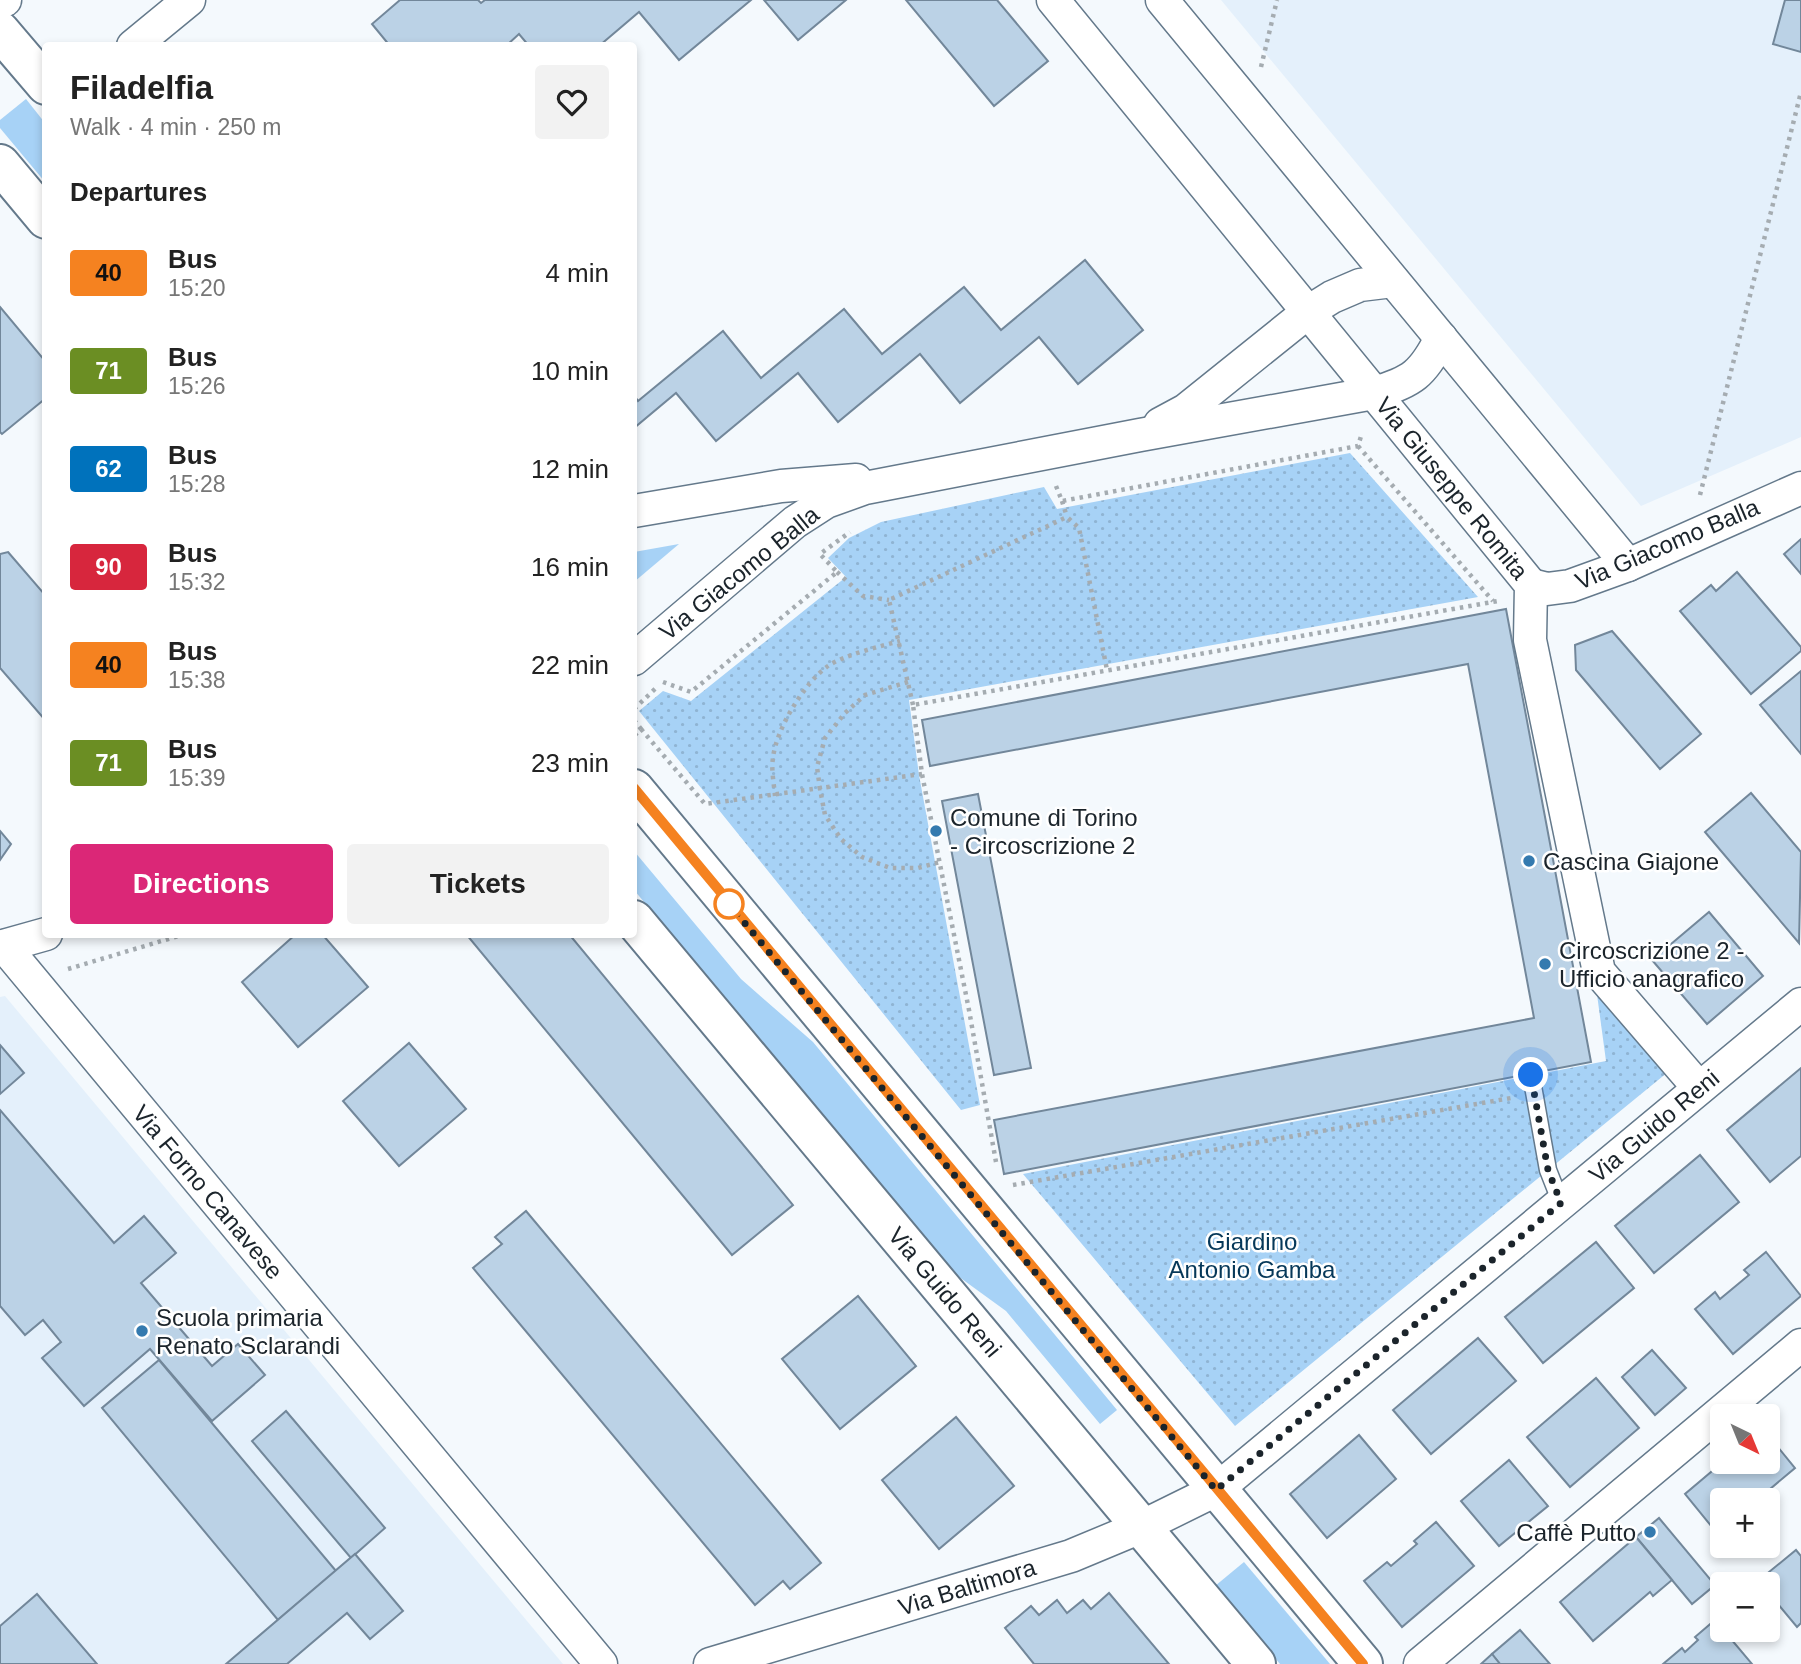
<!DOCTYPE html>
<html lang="en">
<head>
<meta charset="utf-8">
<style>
	body { margin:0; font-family:Helvetica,sans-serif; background:#f2f2f2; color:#222; height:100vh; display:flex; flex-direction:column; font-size:26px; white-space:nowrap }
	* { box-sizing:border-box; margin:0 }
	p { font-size:23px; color:#767676 }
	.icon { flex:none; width:38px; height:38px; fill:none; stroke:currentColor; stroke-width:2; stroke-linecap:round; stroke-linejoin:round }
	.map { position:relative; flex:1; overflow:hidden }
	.panel { position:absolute; left:42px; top:42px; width:595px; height:896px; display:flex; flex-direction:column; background:#fff; border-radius:7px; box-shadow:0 4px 10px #0003 }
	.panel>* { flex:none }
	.badge { padding:0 14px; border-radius:5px; font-size:24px; line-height:46px }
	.needle { width:46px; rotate:137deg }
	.tools { position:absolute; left:1710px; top:1404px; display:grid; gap:14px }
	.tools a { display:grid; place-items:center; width:70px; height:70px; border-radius:7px; background:#fff; box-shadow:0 4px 10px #0003; font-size:35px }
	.you { position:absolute; width:35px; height:35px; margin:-18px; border:5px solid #fff; border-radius:50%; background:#1a73e8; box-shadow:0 0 0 10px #1a73e833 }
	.map>.badge { position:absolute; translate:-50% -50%; box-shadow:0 0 0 4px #fff }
	h2 { padding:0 28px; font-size:26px; line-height:63px }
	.round { display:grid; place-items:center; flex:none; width:74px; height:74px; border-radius:7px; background:#f2f2f2 }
	.headline { display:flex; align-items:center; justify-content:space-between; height:119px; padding:0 28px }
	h1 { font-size:33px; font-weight:800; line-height:52px }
	.cta { display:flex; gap:14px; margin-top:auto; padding:14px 28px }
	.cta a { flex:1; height:80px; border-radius:7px; background:#db2777; color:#fff; font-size:28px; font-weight:800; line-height:80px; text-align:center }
	.cta a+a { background:#f2f2f2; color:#222 }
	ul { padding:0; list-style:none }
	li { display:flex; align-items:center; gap:21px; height:98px; padding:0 28px }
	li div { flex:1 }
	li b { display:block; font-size:26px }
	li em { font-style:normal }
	li .badge { min-width:77px; font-weight:700; text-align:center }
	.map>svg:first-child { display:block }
</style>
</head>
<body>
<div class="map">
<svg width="1801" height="1664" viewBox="0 0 1801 1664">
	<defs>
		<pattern id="park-dots" width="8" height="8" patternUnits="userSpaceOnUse" patternTransform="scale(1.75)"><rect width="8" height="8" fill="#a7d2f6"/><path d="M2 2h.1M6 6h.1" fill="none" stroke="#8fb4d3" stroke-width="1.8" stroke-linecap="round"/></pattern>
	</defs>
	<rect width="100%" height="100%" fill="#f4f9fd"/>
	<!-- built -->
	<g fill="#e4f0fb">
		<path d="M 1221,0 L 1801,0 L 1801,437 L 1641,506 Z"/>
		<path d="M 5,996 L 563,1664 L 0,1664 L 0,997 Z"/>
	</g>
	<!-- green -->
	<g fill="#a7d2f6">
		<path d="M 26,99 L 45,123 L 45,182 L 0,128 L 0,120 Z"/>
		<path d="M 679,544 L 634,582 L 634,552 Z"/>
		<path d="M 634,851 L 741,979 L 813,1042 L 1117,1410 L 1100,1424 L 1006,1311 L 955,1274 L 634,890 Z"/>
		<path d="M 1244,1562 L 1330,1664 L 1280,1664 L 1215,1586 Z"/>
	</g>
	<!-- park -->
	<g fill="url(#park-dots)">
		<path d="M 1350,453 L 1478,597 L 909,700 L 919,775 L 980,1105 L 961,1110 L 639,711 L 663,691 L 691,701 L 846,577 L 828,558 L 849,538 L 881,522 L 1044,487 L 1057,509 Z"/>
		<path d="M 1596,987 L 1668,1072 L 1235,1426 L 1023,1174 L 1606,1061 Z"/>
	</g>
	<!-- building -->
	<g fill="#bbd2e6" stroke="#72879a" stroke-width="2">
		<path d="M 400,0 L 478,0 L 481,3 L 485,0 L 751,0 L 679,60 L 639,12 L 599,46 L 529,46 L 519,34 L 506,46 L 390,46 L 372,24 Z"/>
		<path d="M 764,0 L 846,0 L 798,40 Z"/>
		<path d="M 906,0 L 997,0 L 1048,61 L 994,106 Z"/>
		<path d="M 1785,0 L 1801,0 L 1801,52 L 1773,44 Z"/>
		<path d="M 1085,260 L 1143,330 L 1078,384 L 1039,337 L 960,403 L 920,354 L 838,422 L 798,373 L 716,441 L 676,393 L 634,428 L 634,395 L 638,401 L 723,331 L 761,378 L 844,309 L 882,354 L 964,287 L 1001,330 Z"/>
		<path d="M 0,307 L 46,362 L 46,398 L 2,434 L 0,432 Z"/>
		<path d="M 1801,539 L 1801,574 L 1784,554 Z"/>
		<path d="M 8,552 L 46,596 L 46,721 L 0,668 L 0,554 Z"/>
		<path d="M 1737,572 L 1801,647 L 1801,651 L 1751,694 L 1680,611 L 1711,585 L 1716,591 Z"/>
		<path d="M 1506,609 L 1591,1062 L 1004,1174 L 994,1120 L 1534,1018 L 1468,664 L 930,766 L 922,720 Z"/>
		<path d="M 1612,631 L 1701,734 L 1660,769 L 1576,670 L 1575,645 Z"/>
		<path d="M 1801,671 L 1801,754 L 1760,705 Z"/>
		<path d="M 1751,793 L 1801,852 L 1799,943 L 1705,832 Z"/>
		<path d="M 978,794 L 1031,1068 L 994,1075 L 942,801 Z"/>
		<path d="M 0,831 L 11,844 L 0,860 Z"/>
		<path d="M 1709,912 L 1763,976 L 1707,1024 L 1652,960 Z"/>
		<path d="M 296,934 L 322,934 L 368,987 L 298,1047 L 242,982 Z"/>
		<path d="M 466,934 L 569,934 L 793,1205 L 732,1255 Z"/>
		<path d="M 409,1043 L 466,1109 L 399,1166 L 343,1101 Z"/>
		<path d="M 0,1045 L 24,1073 L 0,1094 Z"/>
		<path d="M 1801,1068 L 1801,1156 L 1770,1182 L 1727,1130 Z"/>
		<path d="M 0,1110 L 114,1243 L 144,1216 L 176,1253 L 141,1283 L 212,1366 L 238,1344 L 265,1375 L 212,1421 L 150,1349 L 84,1406 L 42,1358 L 61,1342 L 43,1320 L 25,1335 L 0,1306 Z"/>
		<path d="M 1700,1155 L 1739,1202 L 1654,1273 L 1615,1226 Z"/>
		<path d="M 526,1211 L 821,1563 L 790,1589 L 783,1581 L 755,1605 L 473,1268 L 502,1244 L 495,1237 Z"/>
		<path d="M 1596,1242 L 1634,1288 L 1543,1363 L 1505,1317 Z"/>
		<path d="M 1766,1252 L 1801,1296 L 1733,1354 L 1695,1309 L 1715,1292 L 1720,1299 L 1749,1275 L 1744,1270 Z"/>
		<path d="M 858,1296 L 916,1366 L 840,1429 L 782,1359 Z"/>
		<path d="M 1478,1338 L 1516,1381 L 1431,1454 L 1393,1410 Z"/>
		<path d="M 1652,1350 L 1686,1388 L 1655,1415 L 1622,1377 Z"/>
		<path d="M 159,1360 L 336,1571 L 278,1620 L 102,1408 Z"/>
		<path d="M 1596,1378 L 1639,1428 L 1570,1487 L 1527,1437 Z"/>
		<path d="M 286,1411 L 385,1528 L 351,1558 L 252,1441 Z"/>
		<path d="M 956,1417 L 1014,1486 L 939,1549 L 882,1480 Z"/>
		<path d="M 1359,1435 L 1396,1479 L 1327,1538 L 1290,1494 Z"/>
		<path d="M 1768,1435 L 1795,1468 L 1757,1500 L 1722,1500 L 1721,1538 L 1685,1494 L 1724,1461 L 1768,1461 Z"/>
		<path d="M 1509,1460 L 1548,1506 L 1499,1546 L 1461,1501 Z"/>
		<path d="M 1659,1518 L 1715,1585 L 1692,1604 L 1636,1537 Z"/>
		<path d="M 1436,1522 L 1474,1566 L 1402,1627 L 1364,1581 L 1387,1562 L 1391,1566 L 1417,1544 L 1414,1541 Z"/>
		<path d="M 1636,1537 L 1672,1580 L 1653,1596 L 1650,1592 L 1593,1641 L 1560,1602 Z"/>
		<path d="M 1796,1550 L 1801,1556 L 1801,1623 L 1797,1627 L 1768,1592 L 1768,1584 L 1761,1584 L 1758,1581 Z"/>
		<path d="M 355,1554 L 403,1611 L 370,1639 L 347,1613 L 287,1664 L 226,1664 Z"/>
		<path d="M 1109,1593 L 1169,1664 L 1034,1664 L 1005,1628 L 1031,1606 L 1039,1615 L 1057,1600 L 1067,1613 L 1083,1600 L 1091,1609 Z"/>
		<path d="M 37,1594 L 97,1664 L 0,1664 L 0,1626 Z"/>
		<path d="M 1715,1620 L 1752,1664 L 1663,1664 L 1682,1648 L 1685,1652 L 1698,1640 L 1695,1637 Z"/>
		<path d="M 1520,1630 L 1550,1664 L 1500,1664 L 1492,1654 Z"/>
		<path d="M 1492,1654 L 1500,1664 L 1481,1664 Z"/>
	</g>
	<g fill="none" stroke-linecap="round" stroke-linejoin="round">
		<!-- service casing -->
		<g stroke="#64798b" stroke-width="19">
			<path id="service" d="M 1526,1074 L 1531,1075 L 1548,1170 L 1561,1203"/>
		</g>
		<!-- minor casing -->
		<g stroke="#64798b" stroke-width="35">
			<g id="minor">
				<path d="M 1053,0 L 1531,585 L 1530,640 L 1599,972 L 1699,1088"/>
				<path d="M 1162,0 L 1628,565"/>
				<path d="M 0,1 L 5,0"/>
				<path d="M 133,46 L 189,0"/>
				<path d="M 1160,424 L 1186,410 L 1308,312 L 1332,297 L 1360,285 L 1393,281"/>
				<path d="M 634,511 L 781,486 L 856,480"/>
				<path d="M 1531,585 L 1547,589 L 1570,586 L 1628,565 L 1801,488"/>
				<path d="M 634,659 L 795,522 L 826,502 L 865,488 L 1140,435 L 1374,393 C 1412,382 1423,374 1441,338"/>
				<path d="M 4,946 L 601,1664"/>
				<path d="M 0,947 L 46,934"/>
				<path d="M 710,1664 L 1071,1556 L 1143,1526 L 1216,1490 L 1801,1004"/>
				<path d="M 1420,1664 L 1801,1345"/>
			</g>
		</g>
		<!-- secondary casing -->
		<g stroke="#64798b" stroke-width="42">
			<g id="secondary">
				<path d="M 0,31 L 46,85"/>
				<path d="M 0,164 L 46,219"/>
				<path d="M 634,789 L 1363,1664"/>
				<path d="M 634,920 L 1256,1664"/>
			</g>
		</g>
		<!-- path -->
		<g stroke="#a5acb1" stroke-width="4.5" stroke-dasharray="3.5 5" stroke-linecap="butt">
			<path d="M 1261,67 L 1277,0"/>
			<path d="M 1358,446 L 1493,601"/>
			<path d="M 1056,486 L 1062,501 L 1358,446 L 1362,433"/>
			<path d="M 1700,495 L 1801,92"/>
			<path d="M 1062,501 L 1067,517"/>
			<path d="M 837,572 L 863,596 L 889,600"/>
			<path d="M 663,682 L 691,692 L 837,572 L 820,554 L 850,532"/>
			<path d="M 908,682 L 865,695 L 845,713 L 825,738 L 817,767 L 820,789 L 825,815 L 841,839 L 862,857 L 890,868 L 918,868 L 940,862"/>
			<path d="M 913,705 L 889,600 L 1067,517 L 1079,528 L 1107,670"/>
			<path d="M 634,709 L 656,688"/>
			<path d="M 634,720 L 641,729 L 634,736"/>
			<path d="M 641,729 L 705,804 L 922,774"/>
			<path d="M 775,796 C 774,784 771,769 773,758 C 776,729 805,682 828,666 C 844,655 881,646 900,641"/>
			<path d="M 68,969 L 185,934"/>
			<path d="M 996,1162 L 969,1010 L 922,774 L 913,705 L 1498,601"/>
			<path d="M 1013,1185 L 1511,1098"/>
		</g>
		<!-- service -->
		<use href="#service" stroke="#fff" stroke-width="16"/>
		<!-- minor -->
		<use href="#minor" stroke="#fff" stroke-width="32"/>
		<!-- secondary -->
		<use href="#secondary" stroke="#fff" stroke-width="38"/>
	</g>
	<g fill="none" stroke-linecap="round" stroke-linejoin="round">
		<!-- line casing -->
		<g stroke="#fff" stroke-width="16">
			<path id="line" d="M 634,788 L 1363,1664"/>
		</g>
		<!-- line -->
		<use href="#line" stroke="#f58220" stroke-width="10"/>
		<!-- walk -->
		<path stroke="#1b242b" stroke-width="7" stroke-dasharray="0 12.6" d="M 729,904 L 1216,1490 L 1561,1203 L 1548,1170 L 1531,1075"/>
	</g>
	<!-- markers -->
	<g fill="#347aaf" stroke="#fff" stroke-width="2.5">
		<circle cx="936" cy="831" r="7"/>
		<circle cx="1529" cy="861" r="7"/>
		<circle cx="1545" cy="964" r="7"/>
		<circle cx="142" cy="1331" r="7"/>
		<circle cx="1650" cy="1532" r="7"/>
	</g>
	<circle fill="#fff" stroke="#f58220" stroke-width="3.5" cx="729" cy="904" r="14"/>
	<g text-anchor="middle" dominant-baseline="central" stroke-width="5" stroke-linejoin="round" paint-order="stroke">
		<!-- street labels -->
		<g font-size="24" fill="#1b242b" stroke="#fff">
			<text transform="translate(1452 488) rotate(51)">Via Giuseppe Romita</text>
			<text transform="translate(1667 544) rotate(-23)">Via Giacomo Balla</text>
			<text transform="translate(739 573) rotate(-39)">Via Giacomo Balla</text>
			<text transform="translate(1654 1126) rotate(-40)">Via Guido Reni</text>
			<text transform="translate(208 1192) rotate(50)">Via Forno Canavese</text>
			<text transform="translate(945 1292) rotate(50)">Via Guido Reni</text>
			<text transform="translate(967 1587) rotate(-17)">Via Baltimora</text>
		</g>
		<!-- poi labels -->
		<g font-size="24" fill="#1b242b" stroke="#fff" text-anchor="start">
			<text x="950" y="817">Comune di Torino<tspan x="950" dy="28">- Circoscrizione 2</tspan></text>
			<text x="1543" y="861">Cascina Giajone</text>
			<text x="1559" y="950">Circoscrizione 2 -<tspan x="1559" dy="28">Ufficio anagrafico</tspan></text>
			<text x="156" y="1317">Scuola primaria<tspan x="156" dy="28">Renato Sclarandi</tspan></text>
			<text x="1636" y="1532" text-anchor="end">Caffè Putto</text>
		</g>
		<!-- park labels -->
		<g font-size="24" fill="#063859" stroke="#fff">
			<text x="1252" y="1241">Giardino<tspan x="1252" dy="28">Antonio Gamba</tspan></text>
		</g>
	</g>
</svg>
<div class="tools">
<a><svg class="needle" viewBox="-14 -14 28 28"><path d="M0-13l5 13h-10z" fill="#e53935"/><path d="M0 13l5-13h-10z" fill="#767676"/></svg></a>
<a>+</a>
<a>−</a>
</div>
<div class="you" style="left:1531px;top:1075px"></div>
<section class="panel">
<div class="headline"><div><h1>Filadelfia</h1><p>Walk · 4 min · 250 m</p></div><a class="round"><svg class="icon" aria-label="heart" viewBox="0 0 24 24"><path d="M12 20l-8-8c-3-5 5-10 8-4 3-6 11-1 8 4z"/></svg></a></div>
<h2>Departures</h2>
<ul>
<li><span class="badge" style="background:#f58220;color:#111">40</span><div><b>Bus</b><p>15:20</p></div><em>4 min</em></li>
<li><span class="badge" style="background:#6b8e23;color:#fff">71</span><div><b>Bus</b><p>15:26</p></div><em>10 min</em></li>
<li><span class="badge" style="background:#0072bc;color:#fff">62</span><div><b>Bus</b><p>15:28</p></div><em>12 min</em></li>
<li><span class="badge" style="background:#d7263d;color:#fff">90</span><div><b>Bus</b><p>15:32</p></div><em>16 min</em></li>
<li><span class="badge" style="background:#f58220;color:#111">40</span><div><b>Bus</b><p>15:38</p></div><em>22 min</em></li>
<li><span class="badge" style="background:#6b8e23;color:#fff">71</span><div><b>Bus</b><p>15:39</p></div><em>23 min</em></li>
</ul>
<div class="cta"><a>Directions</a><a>Tickets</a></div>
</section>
</div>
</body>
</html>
